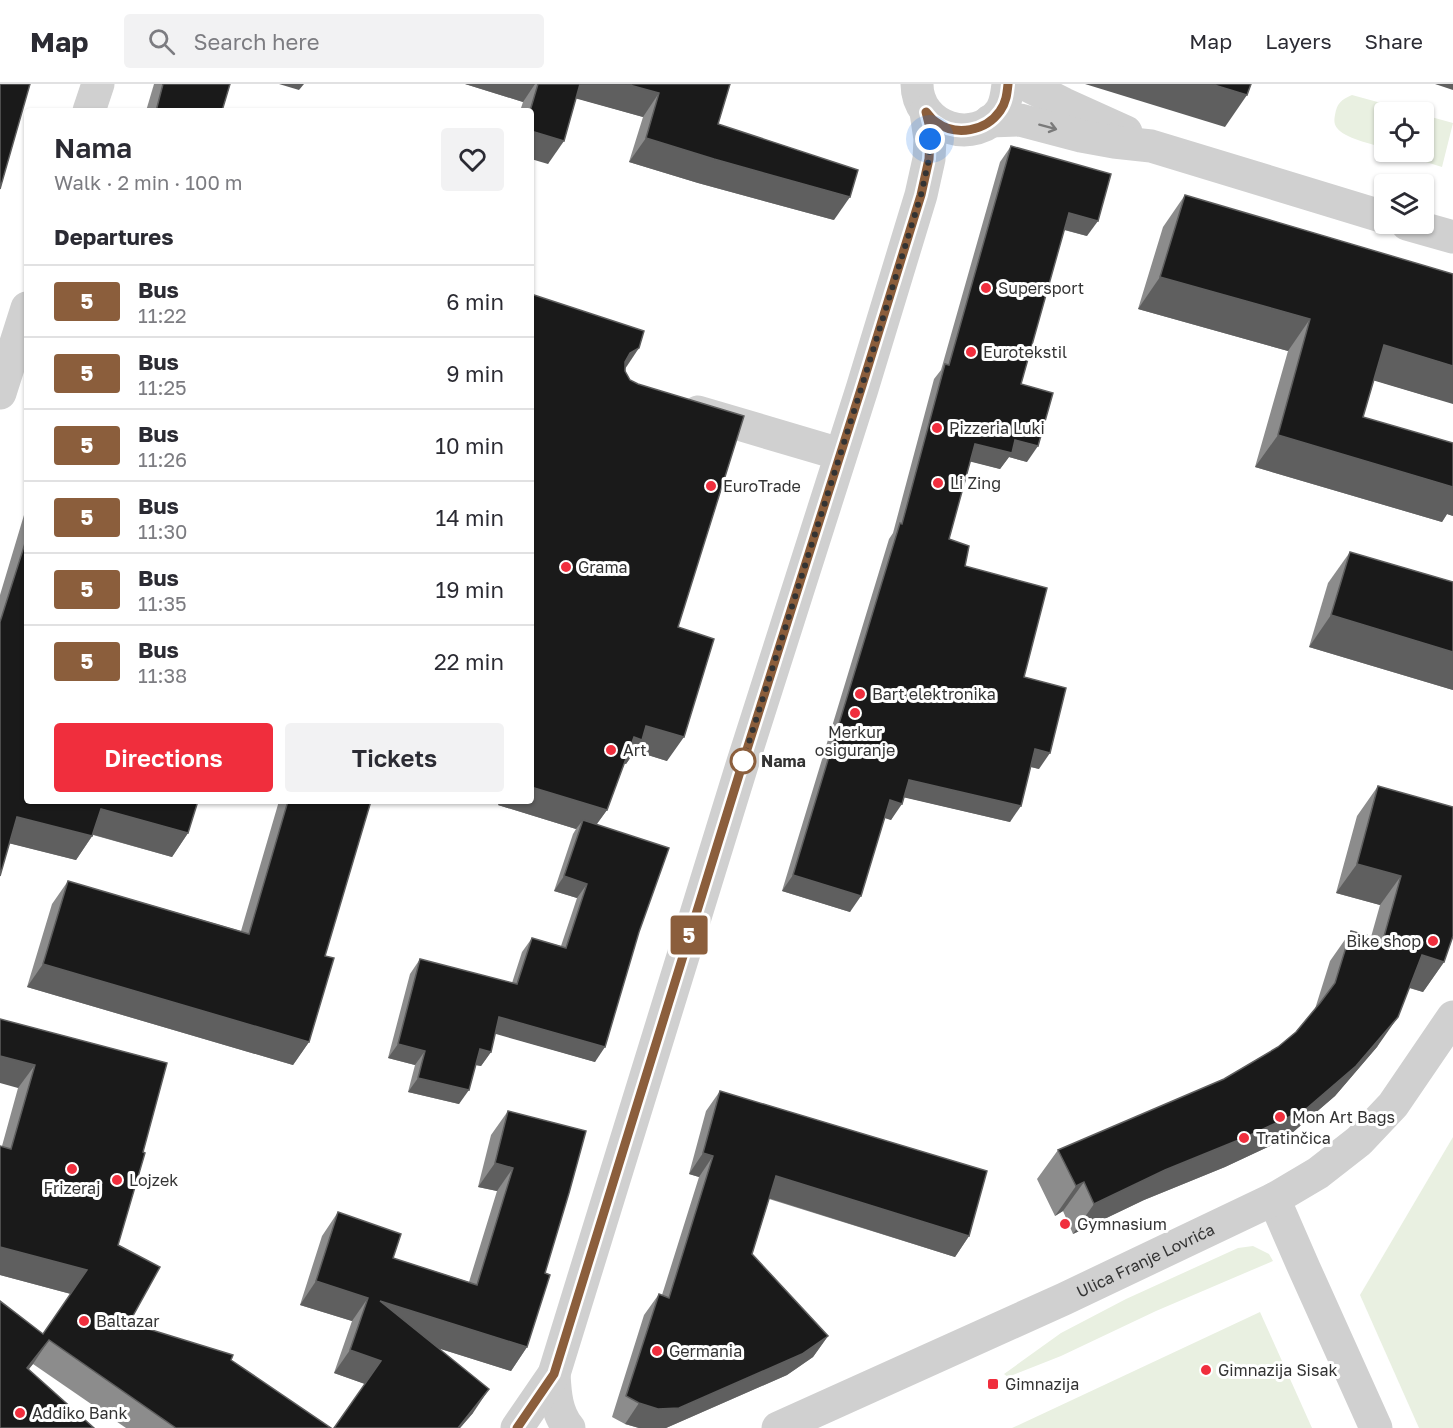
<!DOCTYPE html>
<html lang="en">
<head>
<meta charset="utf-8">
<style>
	body { margin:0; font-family:"Golos Text",sans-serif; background:#f2f2f3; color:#2b2b33; height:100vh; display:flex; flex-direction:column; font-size:22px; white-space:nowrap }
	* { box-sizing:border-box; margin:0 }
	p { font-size:20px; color:#7c7c81 }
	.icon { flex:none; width:33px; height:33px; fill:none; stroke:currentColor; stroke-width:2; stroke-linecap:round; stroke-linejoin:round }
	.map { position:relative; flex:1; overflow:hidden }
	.side { position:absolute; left:24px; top:24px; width:510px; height:696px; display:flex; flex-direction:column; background:#fff; border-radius:6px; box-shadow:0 2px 4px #0004 }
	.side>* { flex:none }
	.badge { padding:0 12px; border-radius:4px; font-size:21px; line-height:39px }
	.tools { position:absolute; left:1374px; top:18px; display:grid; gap:12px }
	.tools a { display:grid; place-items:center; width:60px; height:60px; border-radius:6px; background:#fff; box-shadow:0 2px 4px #0004; font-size:30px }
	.you { position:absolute; width:30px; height:30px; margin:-15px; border:4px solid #fff; border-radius:50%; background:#1a73e8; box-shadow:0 0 0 9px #1a73e833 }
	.map>.badge { position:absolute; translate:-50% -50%; box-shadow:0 0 0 3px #fff }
	h2 { padding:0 30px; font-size:22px; line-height:54px }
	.round { display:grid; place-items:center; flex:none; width:63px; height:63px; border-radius:6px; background:#f2f2f3 }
	.summary { display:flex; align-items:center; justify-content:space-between; height:102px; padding:0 30px }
	h1 { font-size:28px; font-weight:600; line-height:45px }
	.primary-button { display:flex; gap:12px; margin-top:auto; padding:12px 30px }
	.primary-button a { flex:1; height:69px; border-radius:6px; background:#f02e3d; color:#fff; font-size:24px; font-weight:600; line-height:69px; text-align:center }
	.primary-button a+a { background:#f2f2f3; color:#2b2b33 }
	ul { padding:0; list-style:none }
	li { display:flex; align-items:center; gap:18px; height:72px; padding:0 30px; border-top:2px solid #e1e1e2 }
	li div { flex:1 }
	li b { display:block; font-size:22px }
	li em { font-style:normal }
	li .badge { min-width:66px; font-weight:700; text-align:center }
	header { display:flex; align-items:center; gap:36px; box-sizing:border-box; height:84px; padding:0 30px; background:#fff; border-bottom:2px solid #e1e1e2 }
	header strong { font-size:28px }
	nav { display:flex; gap:33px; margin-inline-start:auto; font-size:21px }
	.search { width:420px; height:54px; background:#f2f2f3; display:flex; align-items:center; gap:15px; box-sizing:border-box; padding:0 21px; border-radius:6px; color:#7c7c81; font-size:22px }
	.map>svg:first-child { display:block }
</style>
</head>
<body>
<header>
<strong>Map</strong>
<div class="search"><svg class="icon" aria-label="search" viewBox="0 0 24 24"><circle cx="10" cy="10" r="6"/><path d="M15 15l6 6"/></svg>Search here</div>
<nav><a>Map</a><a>Layers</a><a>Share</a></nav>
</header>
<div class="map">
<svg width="1453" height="1344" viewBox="0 0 1453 1344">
	<rect width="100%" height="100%" fill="#fff"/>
	<!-- green -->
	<g fill="#e9f0e1">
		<path d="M 1352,11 L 1414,28 L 1384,28 L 1384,64 C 1372,60 1344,54 1337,44 C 1334,40 1334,36 1335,31 C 1337,19 1341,16 1352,11 Z"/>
		<path d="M 1424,31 L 1453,39 L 1442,83 L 1394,68 L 1424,68 Z"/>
		<path d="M 1453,1053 L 1453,1344 L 1419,1344 L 1360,1211 Z"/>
		<path d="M 1253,1162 L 1269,1170 L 1273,1177 L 1156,1227 L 1061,1272 L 1008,1293 L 1004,1290 L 1061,1249 L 1126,1215 L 1238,1164 Z"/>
		<path d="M 1260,1228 L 1312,1344 L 1012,1344 Z"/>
	</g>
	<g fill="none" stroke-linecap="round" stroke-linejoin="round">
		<!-- minor -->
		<g stroke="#d0d0d0" stroke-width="33">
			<path d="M 917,0 C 917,44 975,63 1001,27 C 1006,19 1007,9 1008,0"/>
			<path d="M 1025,0 L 1064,20 L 1126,48"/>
			<path d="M 89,27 L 98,0"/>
			<path d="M 990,37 L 1020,36 L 1081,52 L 1114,58 L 1151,62 L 1384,133"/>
			<path d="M 1407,140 L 1453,153"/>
			<path d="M 0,309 L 27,224"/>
			<path d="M 698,328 L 840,370"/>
			<path d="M 1274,1115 L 1304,1184 L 1376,1344"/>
			<path d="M 554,1290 C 555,1308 556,1329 569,1344"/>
			<path d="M 517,1344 L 554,1290 L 743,678 L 862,305 L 921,111 L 929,75 L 930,55 L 926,28"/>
			<path id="s1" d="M 778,1344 L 1064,1215 L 1274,1115 L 1318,1089 L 1359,1057 L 1393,1021 L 1453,933"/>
		</g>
	</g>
	<!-- wall -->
	<g fill="#8c8c8c">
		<path d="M 154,0 L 230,0 L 222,27 L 146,27 Z"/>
		<path d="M 465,0 L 730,0 L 718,40 L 834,136 L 698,99 L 629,78 L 643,33 L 576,14 L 548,80 L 531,27 L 520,27 L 523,18 Z"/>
		<path d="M 1011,62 L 1087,152 L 1064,146 L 1021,300 L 1027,378 L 1009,373 L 1000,385 L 970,377 L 949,455 L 965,482 L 1024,593 L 1039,685 L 1031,683 L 1010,738 L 904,713 L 891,736 L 885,734 L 850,828 L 782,807 L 889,455 L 893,449 L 934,295 L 941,286 L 1000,78 Z"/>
		<path d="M 1185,111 L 1433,314 L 1374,296 L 1363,333 L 1453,432 L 1447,430 L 1442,438 L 1255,383 L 1288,267 L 1138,225 L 1163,143 Z"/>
		<path d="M 625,284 L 678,543 L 667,677 L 635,667 L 626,680 L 624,679 L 607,726 L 597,740 L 639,848 L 595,978 L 495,949 L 491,968 L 481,982 L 476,981 L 459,1020 L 408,1008 L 415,981 L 388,974 L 410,890 L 420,875 L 512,899 L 522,868 L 532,854 L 561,862 L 577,814 L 554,807 L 573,750 L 576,745 L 498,721 L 500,717 L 531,717 Z"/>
		<path d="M 27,421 L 27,717 L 188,749 L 172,773 L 93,751 L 76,776 L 9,759 L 0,792 L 0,511 Z"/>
		<path d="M 1350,468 L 1453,498 L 1453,606 L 1309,563 L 1328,499 Z"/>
		<path d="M 1378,702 L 1444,878 L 1423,908 L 1409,904 L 1377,963 L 1335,1012 L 1285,1055 L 1225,1083 L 1144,1116 L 1073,1150 L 1063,1127 L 1055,1132 L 1037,1095 L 1058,1066 L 1224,995 L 1278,963 L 1296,948 L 1315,925 L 1330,877 L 1351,847 L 1371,853 L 1380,821 L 1336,809 L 1357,732 Z"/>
		<path d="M 279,717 L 371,717 L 325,872 L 309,958 L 293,981 L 27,903 L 52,820 L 68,797 L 241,847 Z"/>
		<path d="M 0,935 L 167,979 L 118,1161 L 129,1239 L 231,1276 L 331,1344 L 126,1344 L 33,1280 L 28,1285 L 0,1344 L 43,1250 L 71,1210 L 0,1191 L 0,1062 L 2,1062 L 18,1004 Z"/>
		<path d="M 720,1007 L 969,1152 L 955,1173 L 769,1115 L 752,1170 L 828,1252 L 813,1273 L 787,1291 L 666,1344 L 639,1344 L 625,1340 L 612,1333 L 644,1231 L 659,1210 L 662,1211 L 699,1093 L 689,1090 L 706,1027 Z"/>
		<path d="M 508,1027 L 545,1189 L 527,1263 L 511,1287 L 438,1264 L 473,1329 L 460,1344 L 334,1344 L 365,1300 L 334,1289 L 352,1237 L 300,1221 L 322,1152 L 338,1128 L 393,1174 L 469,1198 L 497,1107 L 478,1103 L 491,1051 Z"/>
	</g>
	<!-- shaded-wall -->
	<g fill="#5f5f5f">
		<path d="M 279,0 L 304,0 L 299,6 Z"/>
		<path d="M 465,0 L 535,0 L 523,18 Z"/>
		<path d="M 576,0 L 626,0 L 659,9 L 643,33 L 567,12 Z"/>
		<path d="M 1085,0 L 1211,0 L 1247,11 L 1225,43 Z"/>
		<path d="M 1435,0 L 1453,0 L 1453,6 Z"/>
		<path d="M 531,47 L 564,57 L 548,80 L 531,75 Z"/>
		<path d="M 646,54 L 850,113 L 834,136 L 698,99 L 629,78 Z"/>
		<path d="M 1069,129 L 1098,137 L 1087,152 L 1058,144 Z"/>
		<path d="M 1160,193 L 1310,235 L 1288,267 L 1138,225 Z"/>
		<path d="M 1384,261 L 1453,282 L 1453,320 L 1362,293 Z"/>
		<path d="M 639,264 L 623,288 L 614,293 L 630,269 Z"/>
		<path d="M 1278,351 L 1453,403 L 1453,432 L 1447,430 L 1442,438 L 1255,383 Z"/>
		<path d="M 1015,356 L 1038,362 L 1027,378 L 1009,373 L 1000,385 L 964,376 L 975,360 Z"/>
		<path d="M 1331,531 L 1453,568 L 1453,606 L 1309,563 Z"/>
		<path d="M 646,642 L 684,653 L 667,677 L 635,667 L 626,680 L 617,677 L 634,653 Z"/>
		<path d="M 1035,665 L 1050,669 L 1039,685 L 1023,681 Z"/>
		<path d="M 909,696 L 1021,722 L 1010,738 L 898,712 Z"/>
		<path d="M 531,703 L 607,726 L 590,749 L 583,736 L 576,745 L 498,721 L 501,717 L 531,717 Z"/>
		<path d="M 890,716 L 902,720 L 891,736 L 879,732 Z"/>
		<path d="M 101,725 L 188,749 L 172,773 L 84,748 Z"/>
		<path d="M 17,733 L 92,752 L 76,776 L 0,757 Z"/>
		<path d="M 1357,780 L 1401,792 L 1380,821 L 1336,809 Z"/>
		<path d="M 793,791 L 861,812 L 850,828 L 782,807 Z"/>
		<path d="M 564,792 L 587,800 L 577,814 L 554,807 Z"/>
		<path d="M 1422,871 L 1444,878 L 1423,908 L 1401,901 Z"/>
		<path d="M 43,880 L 309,958 L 293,981 L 27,903 Z"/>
		<path d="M 499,933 L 605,963 L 595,978 L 489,948 Z"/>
		<path d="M 1398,933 L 1377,963 L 1335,1012 L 1285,1055 L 1225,1083 L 1144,1116 L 1073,1150 L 1094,1120 Z"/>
		<path d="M 398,960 L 425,967 L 415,981 L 388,974 Z"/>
		<path d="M 480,965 L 491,968 L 481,982 L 470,980 Z"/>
		<path d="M 0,972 L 35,981 L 18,1004 L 0,999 Z"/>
		<path d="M 418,994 L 469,1006 L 459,1020 L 408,1008 Z"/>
		<path d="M 703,1069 L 713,1072 L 699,1093 L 689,1090 Z"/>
		<path d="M 495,1079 L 513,1084 L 497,1107 L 478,1103 Z"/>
		<path d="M 776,1092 L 969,1152 L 955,1173 L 762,1112 Z"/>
		<path d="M 1084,1098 L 1063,1127 L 1055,1132 L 1076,1102 Z"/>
		<path d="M 0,1163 L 87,1186 L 71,1210 L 0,1191 Z"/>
		<path d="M 316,1197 L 368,1214 L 352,1237 L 300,1221 Z"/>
		<path d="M 380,1217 L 527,1263 L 511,1287 L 364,1241 Z"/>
		<path d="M 828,1252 L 813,1273 L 787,1291 L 666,1344 L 639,1344 L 625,1340 L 639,1319 Z"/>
		<path d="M 49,1256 L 33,1280 L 11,1308 L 27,1284 Z"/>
		<path d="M 350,1266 L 381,1277 L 365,1300 L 334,1289 Z"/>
		<path d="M 489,1305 L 473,1329 L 460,1344 L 458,1344 Z"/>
	</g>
	<!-- building -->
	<g fill="#1a1a1a" stroke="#5f5f5f" stroke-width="1.5">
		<path d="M 0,0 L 30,0 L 0,105 Z"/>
		<path d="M 163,0 L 230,0 L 222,27 L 156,27 Z"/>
		<path d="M 538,0 L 580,0 L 564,57 L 531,47 L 531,27 L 530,27 Z"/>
		<path d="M 626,0 L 730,0 L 718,40 L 858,86 L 850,113 L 714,75 L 646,54 L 659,9 Z"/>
		<path d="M 1211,0 L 1251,0 L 1247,11 Z"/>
		<path d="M 1011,62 L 1111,90 L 1098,137 L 1069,129 L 1021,300 L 1053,309 L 1038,362 L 1015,356 L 1012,369 L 975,360 L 949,455 L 969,462 L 965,482 L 1047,504 L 1024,593 L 1066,604 L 1050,669 L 1035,665 L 1021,722 L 909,696 L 902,720 L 890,716 L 861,812 L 793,791 L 900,439 L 902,440 L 945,280 L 949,281 Z"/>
		<path d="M 1185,111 L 1453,190 L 1453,282 L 1384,261 L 1363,333 L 1453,359 L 1453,403 L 1278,351 L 1310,235 L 1160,193 Z"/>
		<path d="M 531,210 L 644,247 L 639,264 L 630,269 L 625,278 L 625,287 L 630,296 L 638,300 L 744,332 L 678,543 L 714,555 L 684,653 L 646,642 L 642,656 L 634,653 L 607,726 L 531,703 Z"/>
		<path d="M 27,453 L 27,717 L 198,717 L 188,749 L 101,725 L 92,752 L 17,733 L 0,792 L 0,538 Z"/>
		<path d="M 1350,468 L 1453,498 L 1453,568 L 1331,531 Z"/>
		<path d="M 1378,702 L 1453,723 L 1453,852 L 1444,878 L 1422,871 L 1398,933 L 1356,982 L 1306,1025 L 1246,1053 L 1165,1086 L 1094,1120 L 1084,1098 L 1076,1102 L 1058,1066 L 1224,995 L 1278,963 L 1296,948 L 1320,919 L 1335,899 L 1351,847 L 1383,856 L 1401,792 L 1357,780 Z"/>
		<path d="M 288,717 L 371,717 L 325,872 L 334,874 L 309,958 L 43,880 L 68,797 L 249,850 Z"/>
		<path d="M 583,736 L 669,764 L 639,848 L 605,963 L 499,933 L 491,968 L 480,965 L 469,1006 L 418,994 L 425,967 L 398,960 L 420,875 L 517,900 L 532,854 L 566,864 L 587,800 L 564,792 Z"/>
		<path d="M 0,935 L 167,979 L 143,1068 L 145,1069 L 118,1161 L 160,1183 L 129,1239 L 233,1271 L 231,1276 L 331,1344 L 176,1344 L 49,1256 L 27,1284 L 94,1344 L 0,1344 L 0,1217 L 43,1250 L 87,1186 L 0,1163 L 0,1062 L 11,1065 L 35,981 L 0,972 Z"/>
		<path d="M 720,1007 L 987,1087 L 969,1152 L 776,1092 L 752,1170 L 828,1252 L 802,1270 L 679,1324 L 658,1325 L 639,1319 L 626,1312 L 659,1210 L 669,1214 L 713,1072 L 703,1069 Z"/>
		<path d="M 508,1027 L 586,1047 L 569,1109 L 545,1189 L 550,1191 L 527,1263 L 380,1217 L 489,1305 L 458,1344 L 334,1344 L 381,1277 L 350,1266 L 368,1214 L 316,1197 L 338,1128 L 401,1150 L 393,1174 L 477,1201 L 513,1084 L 495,1079 Z"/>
	</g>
	<!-- one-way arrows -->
	<defs><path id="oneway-shaft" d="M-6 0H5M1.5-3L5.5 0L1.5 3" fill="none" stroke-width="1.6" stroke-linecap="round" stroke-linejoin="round" transform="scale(1.5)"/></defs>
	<use stroke="#7a7a7a" href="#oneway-shaft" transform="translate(1048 43) rotate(15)"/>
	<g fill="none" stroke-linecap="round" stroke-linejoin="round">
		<!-- line casing -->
		<g stroke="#fff" stroke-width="14">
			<path id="line" d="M 517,1344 L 554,1290 L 743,678 L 861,305 L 921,111 L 929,75 L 930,55 L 929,40 L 926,28 C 929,31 932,36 936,38 C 956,53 986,47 1000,27 C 1006,19 1007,10 1008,0"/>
		</g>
		<!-- line -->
		<use href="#line" stroke="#8b5e3c" stroke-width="9"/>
		<!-- walk -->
		<path stroke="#333" stroke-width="6" stroke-dasharray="0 10.8" d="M 743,677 L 861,305 L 921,111 L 929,75 L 930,55"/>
	</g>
	<!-- markers -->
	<g fill="#f02e3d" stroke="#fff" stroke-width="2">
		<circle cx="986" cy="204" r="6"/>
		<circle cx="971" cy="268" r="6"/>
		<circle cx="937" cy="344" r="6"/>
		<circle cx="938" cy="399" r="6"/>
		<circle cx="711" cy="402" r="6"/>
		<circle cx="566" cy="483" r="6"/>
		<circle cx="860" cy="610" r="6"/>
		<circle cx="855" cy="629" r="6"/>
		<circle cx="611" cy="666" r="6"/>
		<circle cx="1433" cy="857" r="6"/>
		<circle cx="1280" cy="1033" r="6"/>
		<circle cx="1244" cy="1054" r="6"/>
		<circle cx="72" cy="1085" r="6"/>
		<circle cx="117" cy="1096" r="6"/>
		<circle cx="1065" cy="1140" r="6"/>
		<circle cx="84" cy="1237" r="6"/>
		<circle cx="657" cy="1267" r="6"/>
		<circle cx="1206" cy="1286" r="6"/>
		<rect x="987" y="1294" width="12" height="12" rx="3"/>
		<circle cx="20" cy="1329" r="6"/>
	</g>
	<circle fill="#fff" stroke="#8b5e3c" stroke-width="3" cx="743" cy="677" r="12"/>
	<g text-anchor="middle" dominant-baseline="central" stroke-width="6" stroke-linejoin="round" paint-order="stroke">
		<!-- poi labels -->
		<g font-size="16" fill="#333" stroke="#fff" text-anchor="start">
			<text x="998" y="204">Supersport</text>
			<text x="983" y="268">Eurotekstil</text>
			<text x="949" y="344">Pizzeria Luki</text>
			<text x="950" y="399">Li Zing</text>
			<text x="723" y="402">EuroTrade</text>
			<text x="578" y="483">Grama</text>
			<text x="872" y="610">Bart elektronika</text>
			<text x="855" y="648" text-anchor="middle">Merkur<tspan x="855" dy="18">osiguranje</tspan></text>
			<text x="623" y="666">Art</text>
			<text x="1421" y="857" text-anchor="end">Bike shop</text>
			<text x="1292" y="1033">Mon Art Bags</text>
			<text x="1256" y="1054">Tratinčica</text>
			<text x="129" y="1096">Lojzek</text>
			<text x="72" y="1104" text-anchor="middle">Frizeraj</text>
			<text x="1077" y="1140">Gymnasium</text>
			<text x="96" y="1237">Baltazar</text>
			<text x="669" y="1267">Germania</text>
			<text x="1218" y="1286">Gimnazija Sisak</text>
			<text x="1005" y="1300">Gimnazija</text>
			<text x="32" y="1329">Addiko Bank</text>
		</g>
		<!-- stop labels -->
		<g font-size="16" font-weight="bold" fill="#333" stroke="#fff" text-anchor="start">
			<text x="761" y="677">Nama</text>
		</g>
		<!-- street labels -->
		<g font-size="16" fill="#333" stroke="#fff">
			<text stroke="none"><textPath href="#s1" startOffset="404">Ulica Franje Lovrića</textPath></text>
		</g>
	</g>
</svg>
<div class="tools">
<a><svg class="icon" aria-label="locate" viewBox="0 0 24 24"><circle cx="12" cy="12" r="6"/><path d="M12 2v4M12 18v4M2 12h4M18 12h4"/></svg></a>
<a><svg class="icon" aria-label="layers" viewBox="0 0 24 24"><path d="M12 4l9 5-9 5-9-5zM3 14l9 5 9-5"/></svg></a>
</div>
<div class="you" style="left:930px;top:55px"></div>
<b class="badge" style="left:689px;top:851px;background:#8b5e3c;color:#fff">5</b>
<section class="side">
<div class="summary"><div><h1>Nama</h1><p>Walk · 2 min · 100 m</p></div><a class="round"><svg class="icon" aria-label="heart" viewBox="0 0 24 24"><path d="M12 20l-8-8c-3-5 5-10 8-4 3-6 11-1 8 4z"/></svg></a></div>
<h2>Departures</h2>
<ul>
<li><span class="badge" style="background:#8b5e3c;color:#fff">5</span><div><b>Bus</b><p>11:22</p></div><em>6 min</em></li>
<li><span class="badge" style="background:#8b5e3c;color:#fff">5</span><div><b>Bus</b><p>11:25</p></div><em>9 min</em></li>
<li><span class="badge" style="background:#8b5e3c;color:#fff">5</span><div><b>Bus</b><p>11:26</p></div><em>10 min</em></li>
<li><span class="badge" style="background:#8b5e3c;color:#fff">5</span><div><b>Bus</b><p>11:30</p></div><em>14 min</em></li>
<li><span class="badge" style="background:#8b5e3c;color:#fff">5</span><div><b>Bus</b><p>11:35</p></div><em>19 min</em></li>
<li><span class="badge" style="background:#8b5e3c;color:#fff">5</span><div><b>Bus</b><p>11:38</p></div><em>22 min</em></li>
</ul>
<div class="primary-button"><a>Directions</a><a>Tickets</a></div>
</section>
</div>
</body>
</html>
